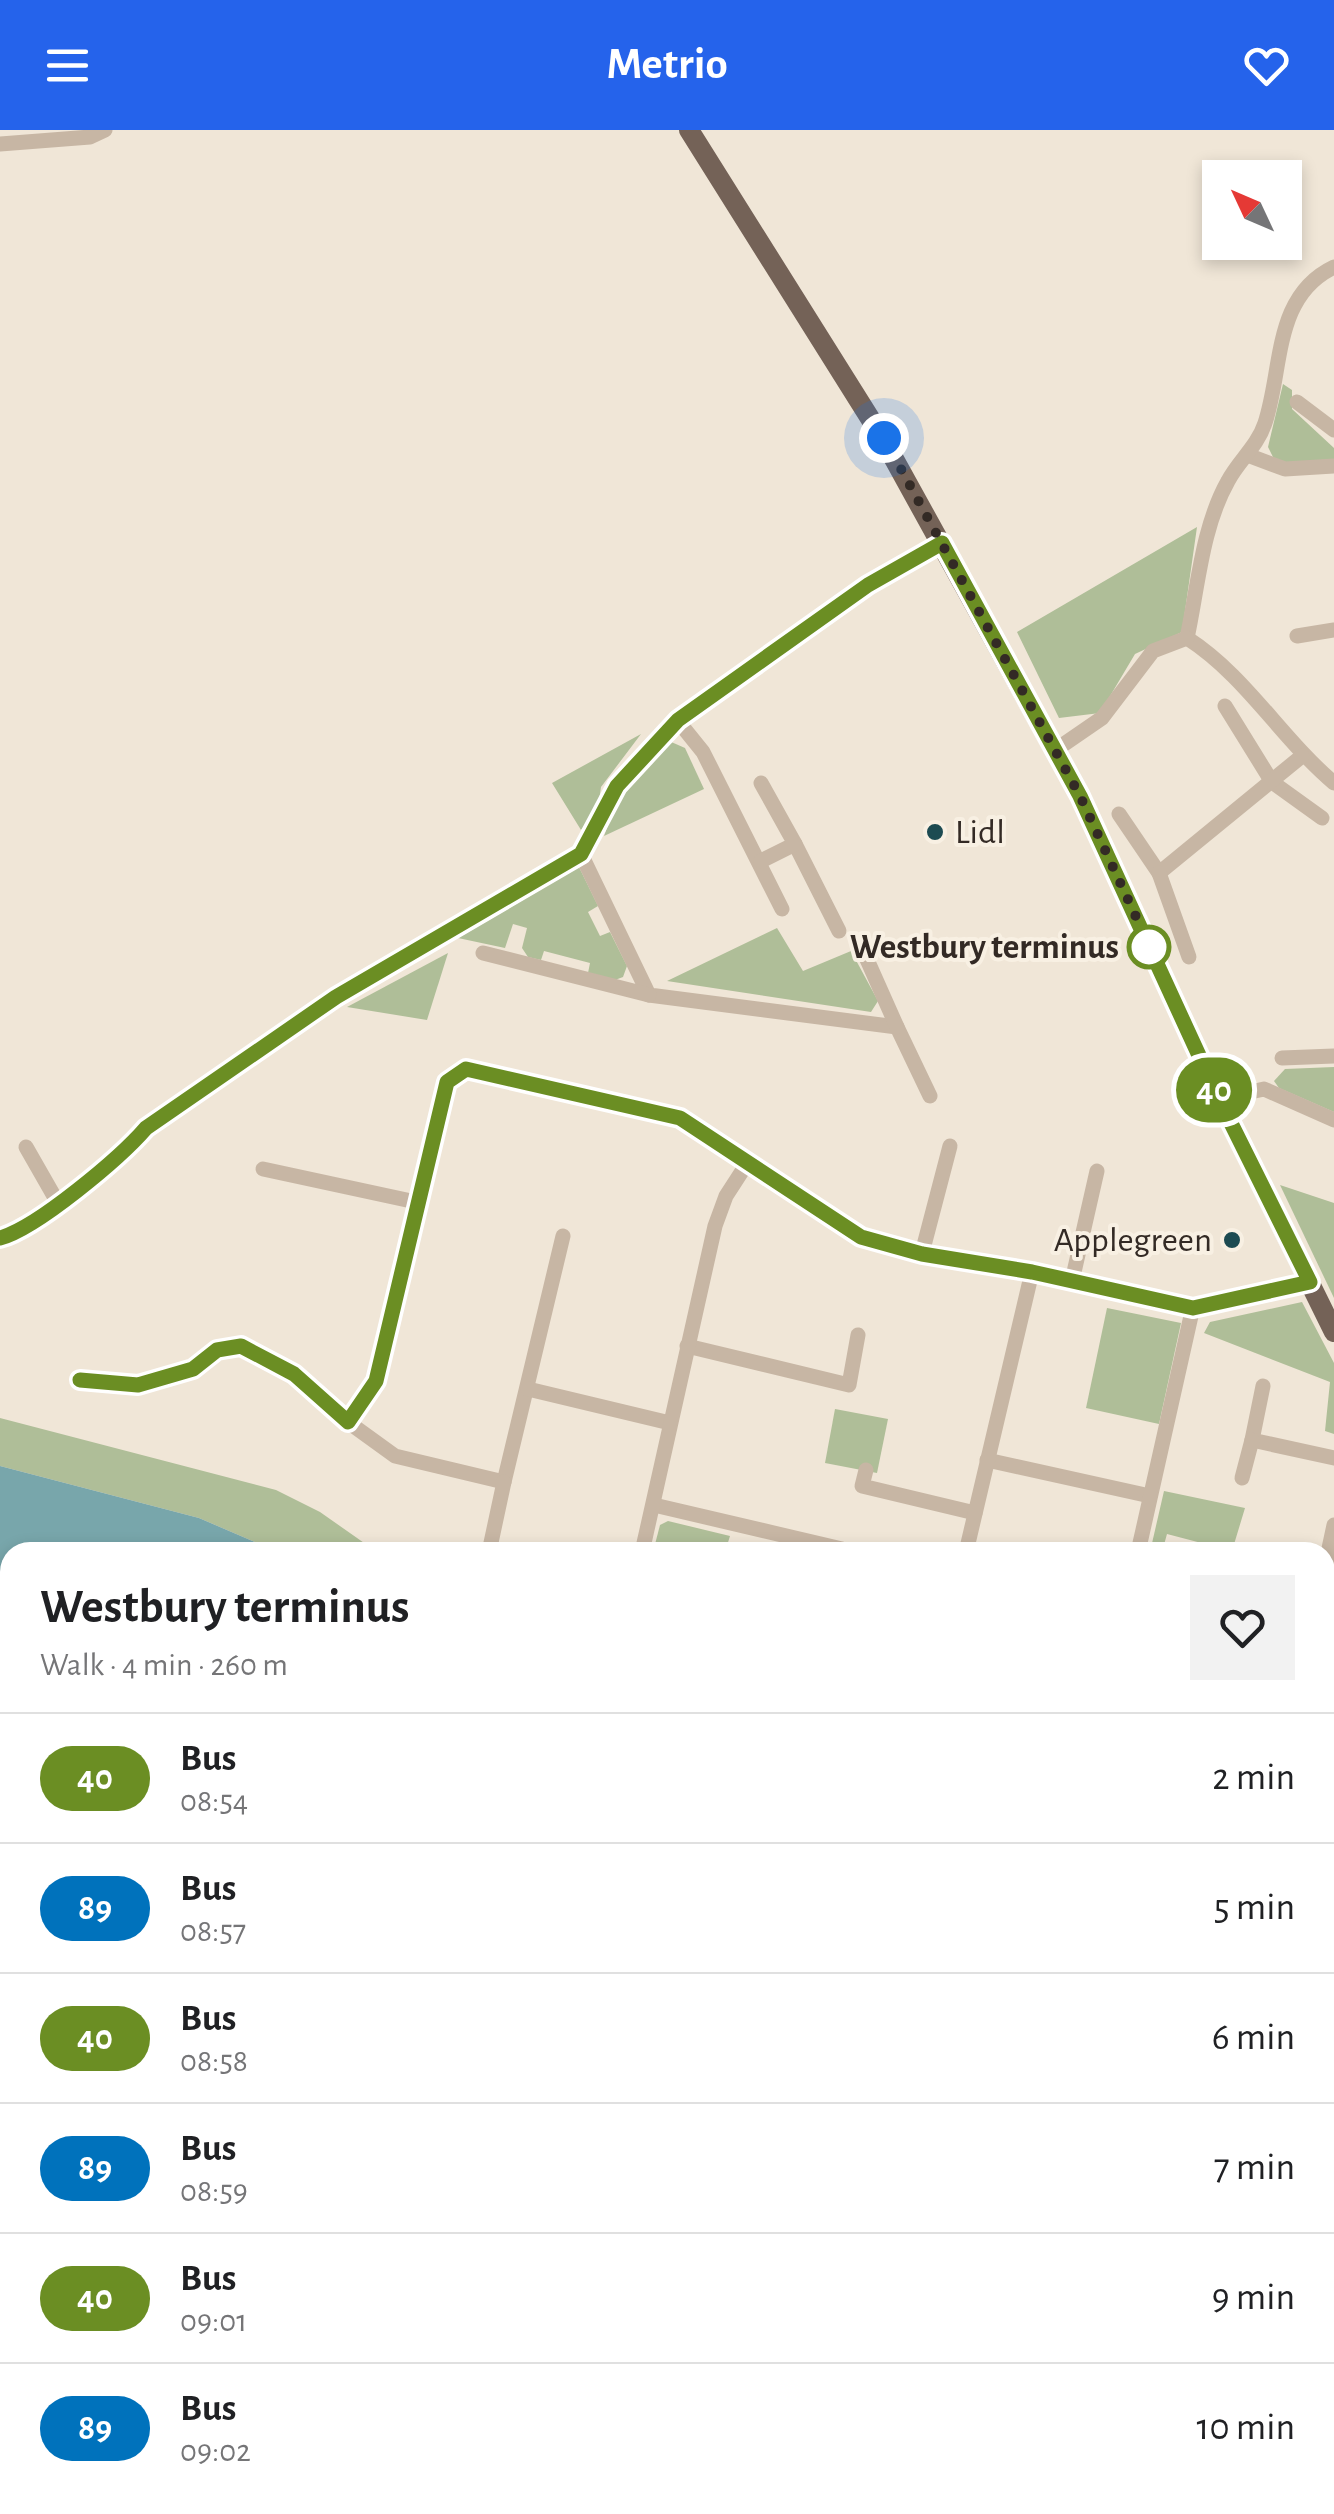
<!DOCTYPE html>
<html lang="en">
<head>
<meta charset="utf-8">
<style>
	body { margin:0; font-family:"Alegreya Sans",sans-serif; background:#f2f2f2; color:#202124; height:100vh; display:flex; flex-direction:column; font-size:38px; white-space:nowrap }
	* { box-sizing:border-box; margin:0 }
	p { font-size:32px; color:#757577 }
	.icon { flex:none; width:55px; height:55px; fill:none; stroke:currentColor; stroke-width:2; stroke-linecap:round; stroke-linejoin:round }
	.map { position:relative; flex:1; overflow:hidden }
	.drawer { position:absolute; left:0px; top:1412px; width:1335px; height:972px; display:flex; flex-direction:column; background:#fff; border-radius:30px 30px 0 0; box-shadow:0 5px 15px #0003 }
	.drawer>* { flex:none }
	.badge { padding:0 20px; border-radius:32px; font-size:35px; line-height:65px }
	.needle { width:65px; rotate:314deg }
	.tools { position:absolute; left:1202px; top:30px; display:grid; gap:20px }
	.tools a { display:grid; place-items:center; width:100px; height:100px; border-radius:0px; background:#fff; box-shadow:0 5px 15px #0003; font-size:50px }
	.you { position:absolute; width:50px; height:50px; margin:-25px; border:8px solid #fff; border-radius:50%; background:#1a73e8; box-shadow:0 0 0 15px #1a73e833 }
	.map>.badge { position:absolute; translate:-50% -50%; box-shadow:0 0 0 5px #fff }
	.round { display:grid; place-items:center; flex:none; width:105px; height:105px; border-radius:0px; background:#f2f2f2 }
	.overview { display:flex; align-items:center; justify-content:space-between; height:170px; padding:0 40px }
	h1 { font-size:48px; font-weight:700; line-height:75px }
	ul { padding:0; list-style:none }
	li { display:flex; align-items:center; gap:30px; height:130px; padding:0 40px; border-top:2px solid #e0e0e0 }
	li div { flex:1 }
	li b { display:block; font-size:38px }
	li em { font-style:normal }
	li .badge { min-width:110px; font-weight:700; text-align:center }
	header { display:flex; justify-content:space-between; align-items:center; height:130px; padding:0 40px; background:#2563eb; color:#fff; font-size:45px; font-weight:700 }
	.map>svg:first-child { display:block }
</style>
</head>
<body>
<header><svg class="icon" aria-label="menu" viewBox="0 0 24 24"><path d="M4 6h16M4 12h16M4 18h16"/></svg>Metrio<svg class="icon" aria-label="heart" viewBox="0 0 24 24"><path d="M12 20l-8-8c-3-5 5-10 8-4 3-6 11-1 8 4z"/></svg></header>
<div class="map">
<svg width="1334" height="2384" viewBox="0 0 1334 2384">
	<rect width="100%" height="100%" fill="#f0e6d7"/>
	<!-- green -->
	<g fill="#afbe98">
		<path d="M 1283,254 L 1292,260 L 1292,279 L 1334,318 L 1334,331 L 1276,333 L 1268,317 Z"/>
		<path d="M 1197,397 L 1182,502 L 1135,524 L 1100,583 L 1059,588 L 1017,502 Z"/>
		<path d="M 641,604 L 601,657 L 598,678 L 581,700 L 552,653 Z"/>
		<path d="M 669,611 L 685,618 L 704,659 L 604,706 C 618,665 639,641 669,611 Z"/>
		<path d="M 579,737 L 598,776 L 588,782 L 600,806 L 610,802 L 627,836 L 623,847 L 615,850 L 588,843 L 590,833 L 544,821 L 541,830 L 528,827 L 522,818 L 527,798 L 513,794 L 505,818 L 458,808 Z"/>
		<path d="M 777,798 L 803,841 L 851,821 L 878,871 L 871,882 L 667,851 Z"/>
		<path d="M 448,823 L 427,890 L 347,877 Z"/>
		<path d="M 1334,937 L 1334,982 L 1279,958 L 1274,951 L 1285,939 Z"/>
		<path d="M 1280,1055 L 1334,1073 L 1334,1168 Z"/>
		<path d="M 1302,1172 L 1334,1233 L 1334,1304 L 1325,1301 L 1330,1252 L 1204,1203 L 1210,1192 Z"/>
		<path d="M 1107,1178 L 1181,1193 L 1159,1294 L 1086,1278 Z"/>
		<path d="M 835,1279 L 888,1289 L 877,1343 L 825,1333 Z"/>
		<path d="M 0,1288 L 276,1360 L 320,1382 L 377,1422 L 278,1422 L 199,1388 L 0,1336 Z"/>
		<path d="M 1164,1361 L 1245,1378 L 1232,1421 L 1167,1404 L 1162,1422 L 1150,1422 Z"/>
		<path d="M 668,1391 L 730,1406 L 725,1422 L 653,1422 L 660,1395 Z"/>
		<path d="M 1325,1724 L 1334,1725 L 1334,1851 L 1325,1844 Z"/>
		<path d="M 0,2006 L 10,2031 L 10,2347 L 0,2262 Z"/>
		<path d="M 1325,2145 L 1334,2147 L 1334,2384 L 907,2384 L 909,2375 L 1325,2375 Z"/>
		<path d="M 235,2375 L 546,2375 L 544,2384 L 233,2384 Z"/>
	</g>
	<!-- water -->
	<g fill="#78a6ab">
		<path d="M 0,1336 L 199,1388 L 278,1422 L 10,1422 L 10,1560 L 0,1563 Z"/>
		<path d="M 10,1586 L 10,1704 L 0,1702 L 0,1587 Z"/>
		<path d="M 1325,1844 L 1334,1851 L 1334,2147 L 1325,2145 Z"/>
	</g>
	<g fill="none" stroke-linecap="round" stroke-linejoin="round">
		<!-- minor -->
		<g stroke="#c7b6a4" stroke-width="15">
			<path d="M 0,14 L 90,7 L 105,0"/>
			<path d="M 1297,272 L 1334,300"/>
			<path d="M 1250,326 L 1285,339 L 1334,336"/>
			<path d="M 1297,506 L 1334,500"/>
			<path d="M 1187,508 C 1198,457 1202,397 1228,351 C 1239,330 1257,317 1265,293 C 1283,239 1273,166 1334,137"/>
			<path d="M 1187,508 C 1246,546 1280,607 1334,653"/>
			<path d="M 1225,576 L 1272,652 L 1322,688"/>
			<path d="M 678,591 L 703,622 L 782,779"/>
			<path d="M 1054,621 L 1102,588 L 1153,521 L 1187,508"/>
			<path d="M 1119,684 L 1159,743 L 1302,626"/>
			<path d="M 795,714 L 839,801"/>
			<path d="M 581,724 L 649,865 L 897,897 L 930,966"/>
			<path d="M 761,731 L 795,714 L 761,653"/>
			<path d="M 1159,743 L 1189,827"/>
			<path d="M 861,816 L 897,897"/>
			<path d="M 483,823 L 649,865"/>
			<path d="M 1282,928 L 1334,926"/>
			<path d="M 1219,969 L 1264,959 L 1334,990"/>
			<path d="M 26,1017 L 58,1073"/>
			<path d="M 263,1039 L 416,1072"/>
			<path d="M 563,1106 L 504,1352 L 395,1326 L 348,1292 L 376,1251 L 447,952 L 466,939 L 680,989 L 861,1107 L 922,1123 L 1032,1142 L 1193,1177 L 1310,1152"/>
			<path d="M 0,1108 C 36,1099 120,1027 146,998 L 336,867 L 581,724 L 617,656 L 678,591 L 868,455 L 942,413"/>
			<path d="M 922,1123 L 950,1016"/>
			<path d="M 1072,1151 L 1097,1041"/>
			<path d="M 687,1216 L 849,1255 L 858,1205"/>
			<path d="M 80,1250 L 137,1255 L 193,1239 L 217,1219 L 241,1216 L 293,1244 L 348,1292"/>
			<path d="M 1263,1256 L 1252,1310 L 1334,1328"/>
			<path d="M 528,1259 L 670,1293"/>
			<path d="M 987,1330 L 1150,1366"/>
			<path d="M 866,1340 L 862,1356 L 975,1383"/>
			<path d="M 1242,1348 L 1252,1310"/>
			<path d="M 654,1375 L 842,1419"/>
			<path d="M 489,1422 L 504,1352"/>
			<path d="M 642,1422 L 715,1096 L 726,1066 L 748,1032"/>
			<path d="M 966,1422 L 1032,1142"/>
			<path d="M 1138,1422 L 1193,1177"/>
			<path d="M 1325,1437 L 1334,1395"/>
			<path d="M 1325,1623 L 1334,1625"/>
		</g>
		<!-- major -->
		<path stroke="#746257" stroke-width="20" d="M 689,0 L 883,309 L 1080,666 L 1219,969 L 1334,1202"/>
	</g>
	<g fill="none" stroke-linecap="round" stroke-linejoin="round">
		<!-- line casing -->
		<g stroke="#fff" stroke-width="22">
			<path id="line" d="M 0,1108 C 37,1098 120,1028 146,998 L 336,867 L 581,724 L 617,656 L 678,590 L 868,455 L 942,413 L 1080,666 L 1219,969 L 1310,1152 L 1193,1178 L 1032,1142 L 922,1124 L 861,1107 L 680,988 L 466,939 L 447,952 L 376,1251 L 348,1292 L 294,1244 L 241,1216 L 217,1220 L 193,1239 L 138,1255 L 80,1250"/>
		</g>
		<!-- line -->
		<use href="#line" stroke="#6b8e23" stroke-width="15"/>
		<!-- walk -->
		<path stroke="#332a25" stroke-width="10" stroke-dasharray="0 18" d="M 884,308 L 1080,666 L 1156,830 L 1149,817"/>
	</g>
	<!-- markers -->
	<g fill="#1d4b52" stroke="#f8f0e3" stroke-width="4">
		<circle cx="935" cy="702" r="10"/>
		<circle cx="1232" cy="1110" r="10"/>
	</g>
	<circle fill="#fff" stroke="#6b8e23" stroke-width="5" cx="1149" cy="817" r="20"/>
	<g text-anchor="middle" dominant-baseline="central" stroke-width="8" stroke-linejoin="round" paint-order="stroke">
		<!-- poi labels -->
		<g font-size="35" fill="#332a25" stroke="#f8f0e3" text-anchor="start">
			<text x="955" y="702">Lidl</text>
			<text x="1212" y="1110" text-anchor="end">Applegreen</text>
		</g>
		<!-- stop labels -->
		<g font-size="35" font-weight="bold" fill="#332a25" stroke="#f8f0e3" text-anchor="end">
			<text x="1119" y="817">Westbury terminus</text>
		</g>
	</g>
</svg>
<div class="tools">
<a><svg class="needle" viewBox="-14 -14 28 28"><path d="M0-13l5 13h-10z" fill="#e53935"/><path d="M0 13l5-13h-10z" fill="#757577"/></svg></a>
</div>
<div class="you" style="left:884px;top:308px"></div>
<b class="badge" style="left:1214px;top:960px;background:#6b8e23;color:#fff">40</b>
<section class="drawer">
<div class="overview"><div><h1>Westbury terminus</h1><p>Walk · 4 min · 260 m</p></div><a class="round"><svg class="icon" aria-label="heart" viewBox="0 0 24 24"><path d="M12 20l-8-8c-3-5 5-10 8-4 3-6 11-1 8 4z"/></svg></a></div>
<ul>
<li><span class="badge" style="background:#6b8e23;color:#fff">40</span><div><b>Bus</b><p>08:54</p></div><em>2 min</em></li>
<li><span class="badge" style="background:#0072bc;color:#fff">89</span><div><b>Bus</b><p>08:57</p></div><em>5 min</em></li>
<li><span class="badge" style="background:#6b8e23;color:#fff">40</span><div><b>Bus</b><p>08:58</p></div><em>6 min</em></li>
<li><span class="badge" style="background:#0072bc;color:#fff">89</span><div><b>Bus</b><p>08:59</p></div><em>7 min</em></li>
<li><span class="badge" style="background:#6b8e23;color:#fff">40</span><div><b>Bus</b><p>09:01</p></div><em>9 min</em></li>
<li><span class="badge" style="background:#0072bc;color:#fff">89</span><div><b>Bus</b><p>09:02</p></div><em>10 min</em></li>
</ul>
</section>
</div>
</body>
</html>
